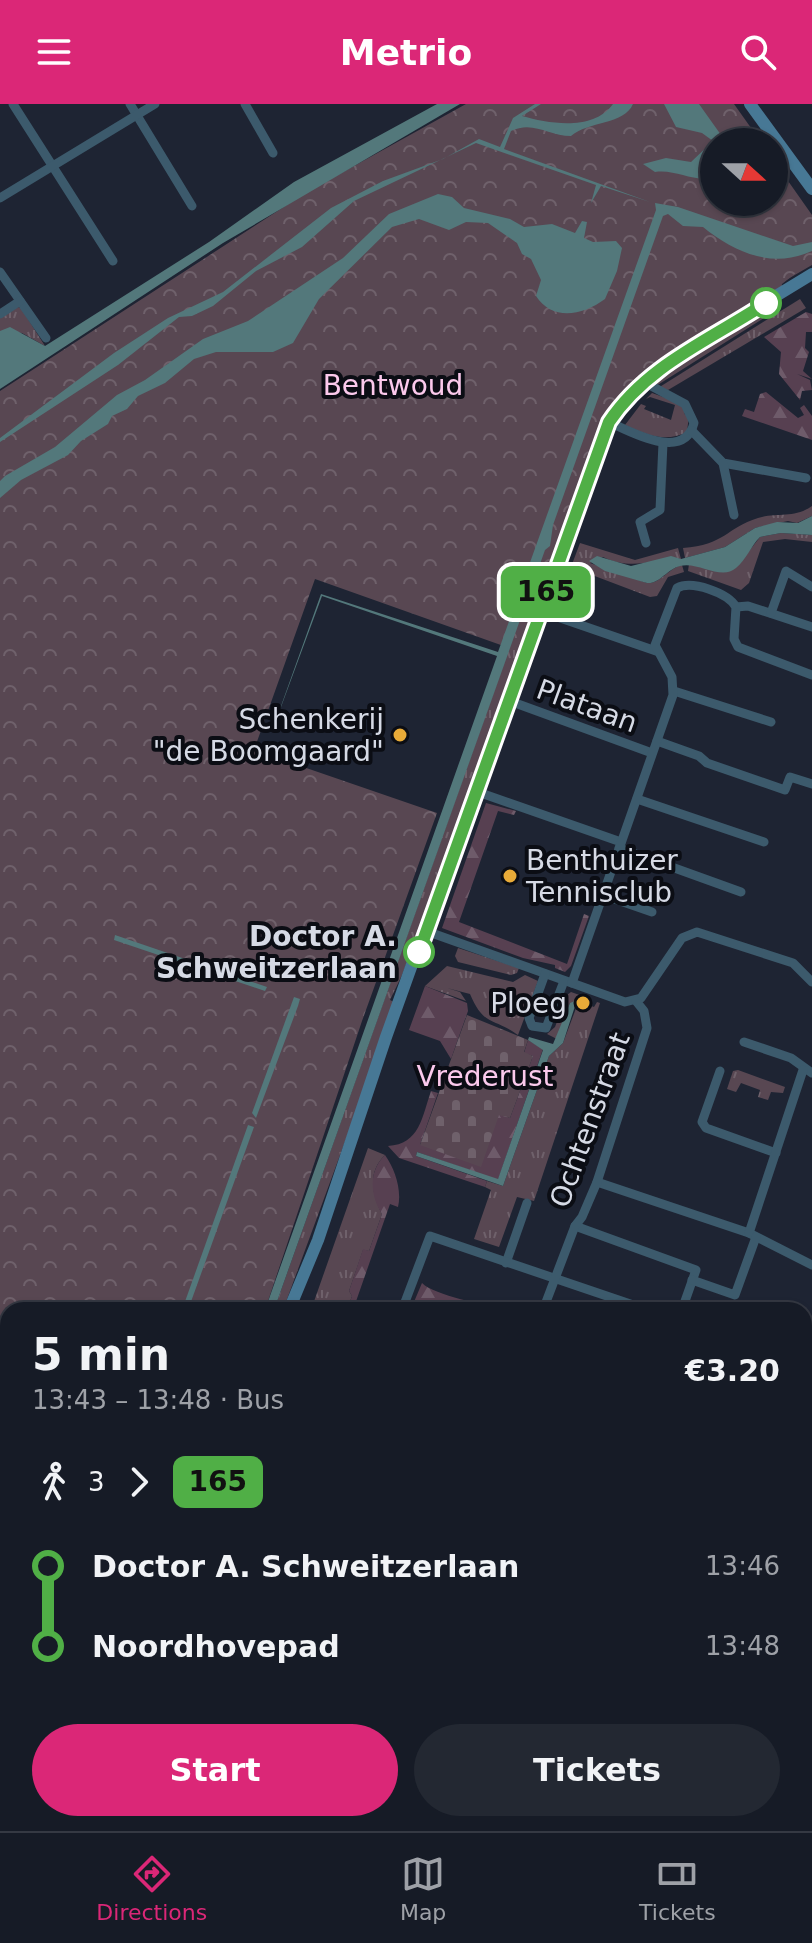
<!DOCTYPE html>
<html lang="en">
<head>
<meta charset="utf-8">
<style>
	body { margin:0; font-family:"DejaVu Sans",sans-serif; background:#232832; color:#f1f3f6; height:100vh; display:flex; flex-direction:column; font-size:30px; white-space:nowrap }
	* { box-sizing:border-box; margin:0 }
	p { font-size:26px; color:#9ea1a7 }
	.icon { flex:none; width:44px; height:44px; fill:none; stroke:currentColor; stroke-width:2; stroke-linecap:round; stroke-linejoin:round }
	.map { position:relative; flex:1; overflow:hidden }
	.details { position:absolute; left:0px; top:1198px; width:812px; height:530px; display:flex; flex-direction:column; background:#161b26; border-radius:24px 24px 0 0; box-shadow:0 2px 6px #0004,0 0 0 2px #353943 }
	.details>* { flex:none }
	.badge { padding:0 16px; border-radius:12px; font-size:28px; line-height:52px }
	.needle { width:52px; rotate:111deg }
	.buttons { position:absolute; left:700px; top:24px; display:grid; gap:16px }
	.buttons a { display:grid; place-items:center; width:88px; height:88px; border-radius:50%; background:#161b26; box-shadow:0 2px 6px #0004,0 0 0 2px #353943; font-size:40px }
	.map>.badge { position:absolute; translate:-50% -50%; box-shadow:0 0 0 4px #fff }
	.legs { display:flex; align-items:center; gap:12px; height:88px; padding:0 32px; font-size:26px }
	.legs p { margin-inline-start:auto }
	.summary { display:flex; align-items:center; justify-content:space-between; height:136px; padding:0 32px }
	h1 { font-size:44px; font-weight:600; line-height:60px }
	.button { display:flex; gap:16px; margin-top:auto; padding:16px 32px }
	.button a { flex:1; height:92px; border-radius:48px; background:#db2777; color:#fff; font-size:32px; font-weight:600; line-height:92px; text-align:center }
	.button a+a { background:#232832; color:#f1f3f6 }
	ul { padding:0 32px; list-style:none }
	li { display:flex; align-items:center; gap:28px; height:80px; font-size:30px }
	li i { display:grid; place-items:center; width:12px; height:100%; margin:0 10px; background:currentColor }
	li i::after { content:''; width:20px; height:20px; margin:-10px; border:6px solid; border-radius:50%; background:#161b26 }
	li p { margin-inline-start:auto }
	li:first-child i { background:linear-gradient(#0000 50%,currentColor 0) }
	li:last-child i { background:linear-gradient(currentColor 50%,#0000 0) }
	header { display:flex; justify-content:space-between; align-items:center; height:104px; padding:0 32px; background:#db2777; color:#fff; font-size:36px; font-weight:600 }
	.tabs { display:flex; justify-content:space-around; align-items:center; height:112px; border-top:2px solid #353943; background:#161b26; font-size:22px; color:#9ea1a7 }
	.tabs a { display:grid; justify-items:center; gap:4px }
	.tabs .selected { color:#db2777 }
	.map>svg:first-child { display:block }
</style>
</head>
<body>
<header><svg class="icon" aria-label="menu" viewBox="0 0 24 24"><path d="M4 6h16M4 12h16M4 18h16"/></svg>Metrio<svg class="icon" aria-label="search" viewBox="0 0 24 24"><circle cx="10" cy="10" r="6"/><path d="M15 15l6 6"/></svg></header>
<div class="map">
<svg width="812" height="1727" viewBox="0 0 812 1727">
	<defs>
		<pattern id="grass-tufts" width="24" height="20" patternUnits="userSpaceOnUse" patternTransform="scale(2)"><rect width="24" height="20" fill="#584752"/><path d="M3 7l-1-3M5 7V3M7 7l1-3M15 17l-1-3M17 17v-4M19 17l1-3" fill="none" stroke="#6f616b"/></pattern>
		<pattern id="forest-firs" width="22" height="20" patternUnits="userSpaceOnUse" patternTransform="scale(2)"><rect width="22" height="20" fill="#574051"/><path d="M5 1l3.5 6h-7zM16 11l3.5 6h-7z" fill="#6e5b6a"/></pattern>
		<pattern id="cemetery-stones" width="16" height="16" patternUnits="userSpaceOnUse" patternTransform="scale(2)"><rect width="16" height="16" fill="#584752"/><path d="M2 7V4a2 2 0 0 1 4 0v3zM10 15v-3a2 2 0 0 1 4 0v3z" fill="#6f616b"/></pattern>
		<pattern id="park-crowns" width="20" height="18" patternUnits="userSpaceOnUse" patternTransform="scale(2)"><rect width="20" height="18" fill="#584752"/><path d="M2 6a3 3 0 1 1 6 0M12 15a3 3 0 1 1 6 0" fill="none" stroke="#6f616b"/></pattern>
	</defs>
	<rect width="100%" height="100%" fill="#1e2433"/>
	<!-- grass -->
	<g fill="url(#grass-tufts)">
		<path d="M 663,112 L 812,147 L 812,161 L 781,179 L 783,183 L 621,294 L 402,871 L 390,896 L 396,899 L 283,1206 L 274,1206 Z"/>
		<path d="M 800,195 L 806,204 L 668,286 L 658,284 Z"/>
		<path d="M 18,203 L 21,204 L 45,242 L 22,229 L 0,227 L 0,214 Z"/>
		<path d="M 761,210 L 764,214 L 656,282 L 654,273 Z"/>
		<path d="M 652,289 L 677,298 L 687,308 L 684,310 L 689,311 L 687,328 C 665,339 647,331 625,321 L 641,300 L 646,302 L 644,305 L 671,316 L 675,301 L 650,293 L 646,295 Z"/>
		<path d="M 812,402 L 812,412 L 797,419 L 788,417 L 755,424 L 725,443 L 685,454 L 683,444 C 725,441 726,424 758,414 C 777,408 794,415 812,402 Z"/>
		<path d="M 781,429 L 812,431 L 812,438 L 785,435 L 763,438 L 749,479 L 741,486 L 688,467 L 689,460 L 739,460 L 760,433 Z"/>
		<path d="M 580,439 L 635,456 L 678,444 L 681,455 C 652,455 632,467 603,453 L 590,459 L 647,479 C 660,480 669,464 682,461 L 684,468 L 668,473 L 657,492 L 650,493 L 571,463 Z"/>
		<path d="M 458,844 L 519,864 L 517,869 L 511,871 L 458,858 L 455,852 Z"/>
		<path d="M 447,862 L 513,878 L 525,871 L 538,877 L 518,931 C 493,913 484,923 470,890 L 447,884 L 460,888 L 466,897 L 425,882 Z"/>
		<path d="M 571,888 L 588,894 L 586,900 L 594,903 L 597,898 L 600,899 L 534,1097 L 517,1093 L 499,1143 L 474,1135 L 491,1086 L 485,1083 L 487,1077 L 503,1082 L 549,952 L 563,939 L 578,899 L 570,899 L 557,935 L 547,930 L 555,923 L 567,891 Z"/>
		<path d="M 738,966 L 785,983 L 783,989 L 771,988 L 768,996 L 758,993 L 760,986 L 741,979 L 736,988 L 727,985 L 733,967 Z"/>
		<path d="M 368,1044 L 385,1051 C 367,1068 372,1091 382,1110 L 369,1147 L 363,1146 L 349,1187 L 352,1192 L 347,1206 L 311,1206 Z"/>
	</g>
	<!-- forest -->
	<g fill="url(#forest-firs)">
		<path d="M 806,208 L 812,210 L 812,228 L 806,228 L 805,244 L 809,248 L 803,267 L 812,275 L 797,270 L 810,276 L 812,286 L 802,287 L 800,296 L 779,270 L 781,248 L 764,233 Z"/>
		<path d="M 766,288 L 798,314 L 804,311 L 800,304 L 804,301 L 812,312 L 812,336 L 742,312 L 745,305 L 754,308 L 760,290 Z"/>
		<path d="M 486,699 L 516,707 L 514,711 L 498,707 L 459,818 L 567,860 L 584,810 L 589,812 L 571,862 L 565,868 L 555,864 L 555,861 L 523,854 L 442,824 Z"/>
		<path d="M 425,882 L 467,899 L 468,907 L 451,955 L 440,937 L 409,926 Z"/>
		<path d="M 528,936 L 543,945 L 498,1076 L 417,1048 L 416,1052 L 487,1077 L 485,1083 L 399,1054 L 388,1042 C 420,1040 422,1013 431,987 L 438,989 L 420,1041 L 499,1010 L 510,1014 L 533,952 L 524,949 Z"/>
		<path d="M 385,1051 C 395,1065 402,1086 398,1103 L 390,1100 L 353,1206 L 347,1206 L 352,1192 L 349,1187 L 363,1145 L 369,1147 L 382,1110 C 370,1092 368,1067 385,1051 Z"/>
		<path d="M 422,1179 C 435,1192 485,1200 504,1206 L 411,1205 Z"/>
	</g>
	<!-- cemetery -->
	<path fill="url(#cemetery-stones)" d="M 467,911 L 528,936 L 524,948 L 533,952 L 510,1014 L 499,1011 L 481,1063 L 420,1041 Z"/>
	<!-- park -->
	<path fill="url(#park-crowns)" d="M 466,0 L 734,0 L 761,38 L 714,38 L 714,98 L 774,98 L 774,57 L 812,111 L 812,156 L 767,192 L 702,230 L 634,276 L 603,315 L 518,547 L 315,475 L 254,646 L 437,709 L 362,917 L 265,1206 L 8,1206 L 8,1534 L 0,1532 L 0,287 L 307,88 Z"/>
	<!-- garden -->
	<path fill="#584752" d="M 0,1536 L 8,1538 L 8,1672 L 0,1695 Z"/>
	<!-- water -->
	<g fill="#53787b">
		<path d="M 437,0 L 460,0 L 223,139 L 0,285 L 0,227 L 10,223 L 45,242 L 209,138 L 294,78 Z"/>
		<path d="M 535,0 L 541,0 L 522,12 C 550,20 594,27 613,0 L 633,0 C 624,21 588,17 571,32 C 549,32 533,16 511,27 L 504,45 L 650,98 L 601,82 L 591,99 L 596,81 L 476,39 L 354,97 L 302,143 L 256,167 L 213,202 L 192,212 L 179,213 L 118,261 L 0,338 L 0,334 L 114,249 L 168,214 L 223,188 L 331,104 L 383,77 L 443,55 L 479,35 L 500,43 L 513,14 Z"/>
		<path d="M 664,0 L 699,0 L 726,38 L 714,38 L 714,74 C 691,78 676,65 655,68 L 643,60 L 666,54 L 691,58 L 713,37 L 702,29 L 676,23 Z"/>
		<path d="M 438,90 L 452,93 L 464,104 L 510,115 L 524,123 L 552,120 L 575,129 L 582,117 L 587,118 L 584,134 L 593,138 L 616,137 L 622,144 L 617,167 L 605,195 C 582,212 552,217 536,192 L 541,176 L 531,155 L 522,150 L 517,139 L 488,119 L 466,118 L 449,126 L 419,115 L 392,123 L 319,195 L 293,239 L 273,248 L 216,248 L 194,255 L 165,279 L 138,292 L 127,305 L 112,312 L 108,320 L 81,337 L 68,351 L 21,376 L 0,394 L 0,377 L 5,372 L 55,343 L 117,291 L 145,276 L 203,235 L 248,217 L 343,154 L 389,110 Z"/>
		<path d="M 655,99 L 678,103 L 793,142 L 812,138 L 812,147 C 773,165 735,149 703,123 L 683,122 L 668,110 L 663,112 L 553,421 L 550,442 L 545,446 L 274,1206 L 265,1206 L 497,552 L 322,492 L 271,630 L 321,490 L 498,548 L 656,106 Z"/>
		<path d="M 812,412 L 812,431 L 781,429 L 760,433 C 751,442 746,456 736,464 C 721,477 698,457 680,462 C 667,465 660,480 647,479 L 605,467 L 589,457 L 597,452 L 631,462 L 671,452 L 681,455 L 725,443 L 755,424 L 777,418 L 798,419 Z"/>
		<path d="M 115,831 L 267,883 L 265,887 L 114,836 Z"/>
		<path d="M 294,893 L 300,895 L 298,902 L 256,1014 L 252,1009 Z"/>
		<path d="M 577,896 L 563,939 L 549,952 L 503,1082 L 416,1052 L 417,1048 L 498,1075 L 543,946 L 528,936 L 529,933 L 553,940 L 570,899 Z"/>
		<path d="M 248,1021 L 254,1023 L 188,1206 L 182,1206 Z"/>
	</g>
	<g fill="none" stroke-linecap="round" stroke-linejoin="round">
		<!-- street -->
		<g stroke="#3c5a6c" stroke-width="9">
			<path d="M 13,0 L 113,157"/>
			<path d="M 130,0 L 192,102"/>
			<path d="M 245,0 L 273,49"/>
			<path d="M 0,94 L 155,0"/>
			<path d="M 0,168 L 46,234"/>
			<path d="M 0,210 L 20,197"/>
			<path d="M 609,318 C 631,328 684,358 694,319 L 685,300 L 642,277"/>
			<path d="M 692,327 L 723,359 L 806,374"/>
			<path d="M 723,359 L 734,411"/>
			<path d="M 646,439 L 640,418 L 660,406 L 663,339"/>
			<path d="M 736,503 L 748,502 L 812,523"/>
			<path d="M 540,507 L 656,547"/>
			<path d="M 771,509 L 786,467 L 812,483"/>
			<path d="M 674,587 L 771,618"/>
			<path d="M 507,596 L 652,649"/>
			<path d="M 657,637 L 699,652 L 707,659 L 785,686 L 790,673 L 812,680"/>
			<path d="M 475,687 L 621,738"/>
			<path d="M 637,695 L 764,738"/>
			<path d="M 619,744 L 741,788"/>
			<path d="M 603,791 L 652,808"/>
			<path d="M 426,827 L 625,898 L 641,894 L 682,834 L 697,828 L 793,859 L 812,878"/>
			<path d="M 545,870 L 529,914 L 532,922 L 546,924 L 564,877"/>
			<path d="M 572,879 L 673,591 L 672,573 L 655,541 L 677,484 C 692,476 728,489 736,503 L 734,535 L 738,543 L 812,571"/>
			<path d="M 744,938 L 791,954 L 812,969"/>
			<path d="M 720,967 L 702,1018 L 706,1024 L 776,1049"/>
			<path d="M 597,1078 L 749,1129 L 812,1161"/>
			<path d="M 575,1122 L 696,1166 L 684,1200 L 672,1206"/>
			<path d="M 749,1129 L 803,966"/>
			<path d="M 506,1159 L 527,1099"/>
			<path d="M 692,1176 L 735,1191 L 756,1133"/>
			<path d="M 402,1206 L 430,1132 L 648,1206"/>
			<path d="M 543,1206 L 575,1122 L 582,1113 L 597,1078 L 647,924 L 644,907 L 636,897"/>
			<path d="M 804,1289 L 812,1264"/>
			<path d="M 804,1356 L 812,1359"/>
			<path d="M 804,1475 L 807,1467"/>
			<path d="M 804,1543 L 812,1545"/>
			<path d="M 804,1691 L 812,1693"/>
			<path d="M 294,1720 L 307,1727"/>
			<path d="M 227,1727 L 230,1720"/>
			<path d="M 386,1727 L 389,1720"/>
			<path d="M 537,1727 L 539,1720"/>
		</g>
		<!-- secondary -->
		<g stroke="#477895" stroke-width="12">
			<path d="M 750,0 L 812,85"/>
			<path d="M 289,1206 L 318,1136 L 386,933 L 602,331 L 628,292 L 658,264 L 812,170"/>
			<path d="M 102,1727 L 104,1720"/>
		</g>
	</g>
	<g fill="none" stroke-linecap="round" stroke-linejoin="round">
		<!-- line-1 casing -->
		<g stroke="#fff" stroke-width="18">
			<path id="line-1" d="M 419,848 L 609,318 C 647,261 710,236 766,199"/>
		</g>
		<!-- line-1 -->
		<use href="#line-1" stroke="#50af46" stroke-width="12"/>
	</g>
	<!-- markers -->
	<g fill="#fff" stroke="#50af46" stroke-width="4">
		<circle cx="766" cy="199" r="14"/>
		<circle cx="419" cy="848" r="14"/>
	</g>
	<g fill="#e9ab38" stroke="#0b0d14" stroke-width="3">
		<circle cx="400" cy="631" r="8"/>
		<circle cx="510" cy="772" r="8"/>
		<circle cx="583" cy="899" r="8"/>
	</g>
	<g text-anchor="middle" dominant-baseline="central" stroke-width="8" stroke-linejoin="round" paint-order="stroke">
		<!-- park labels -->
		<g font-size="28" fill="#fbc9ec" stroke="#0b0d14">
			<text x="393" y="281">Bentwoud</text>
			<text x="485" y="972">Vrederust</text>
		</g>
		<!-- street labels -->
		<g font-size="28" fill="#d6dae5" stroke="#0b0d14">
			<text transform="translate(587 602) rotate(20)">Plataan</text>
			<text transform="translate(590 1016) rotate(-70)">Ochtenstraat</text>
		</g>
		<!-- poi labels -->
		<g font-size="28" fill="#d6dae5" stroke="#0b0d14" text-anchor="end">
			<text x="384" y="615">Schenkerij<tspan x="384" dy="32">"de Boomgaard"</tspan></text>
			<text x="526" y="756" text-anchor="start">Benthuizer<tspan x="526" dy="32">Tennisclub</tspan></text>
			<text x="567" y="899">Ploeg</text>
		</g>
		<!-- stop labels -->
		<g font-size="28" font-weight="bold" fill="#d6dae5" stroke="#0b0d14" text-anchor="end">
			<text x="397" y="832">Doctor A.<tspan x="397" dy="32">Schweitzerlaan</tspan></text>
		</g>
	</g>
</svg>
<div class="buttons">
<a><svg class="needle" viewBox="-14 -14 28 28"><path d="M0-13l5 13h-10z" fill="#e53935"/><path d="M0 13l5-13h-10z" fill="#9ea1a7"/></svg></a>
</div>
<b class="badge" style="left:546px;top:488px;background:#50af46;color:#111">165</b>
<section class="details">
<div class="summary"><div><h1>5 min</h1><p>13:43 – 13:48 · Bus</p></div><b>€3.20</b></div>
<div class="legs"><svg class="icon" aria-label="walk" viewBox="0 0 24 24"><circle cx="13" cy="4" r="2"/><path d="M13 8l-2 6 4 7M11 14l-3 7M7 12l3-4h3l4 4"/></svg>3<svg class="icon" aria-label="forward" viewBox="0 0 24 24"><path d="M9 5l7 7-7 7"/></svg><b class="badge" style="background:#50af46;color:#111">165</b></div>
<ul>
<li><i style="color:#50af46"></i><b>Doctor A. Schweitzerlaan</b><p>13:46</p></li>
<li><i style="color:#50af46"></i><b>Noordhovepad</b><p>13:48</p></li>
</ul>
<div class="button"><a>Start</a><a>Tickets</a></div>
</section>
</div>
<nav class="tabs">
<a class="selected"><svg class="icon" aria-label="directions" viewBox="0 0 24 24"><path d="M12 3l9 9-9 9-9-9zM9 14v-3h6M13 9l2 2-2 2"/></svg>Directions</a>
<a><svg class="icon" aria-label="map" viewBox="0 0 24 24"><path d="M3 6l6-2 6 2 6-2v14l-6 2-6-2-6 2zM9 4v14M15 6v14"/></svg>Map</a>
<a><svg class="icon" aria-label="tickets" viewBox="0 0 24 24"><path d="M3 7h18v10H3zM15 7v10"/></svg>Tickets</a>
</nav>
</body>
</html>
